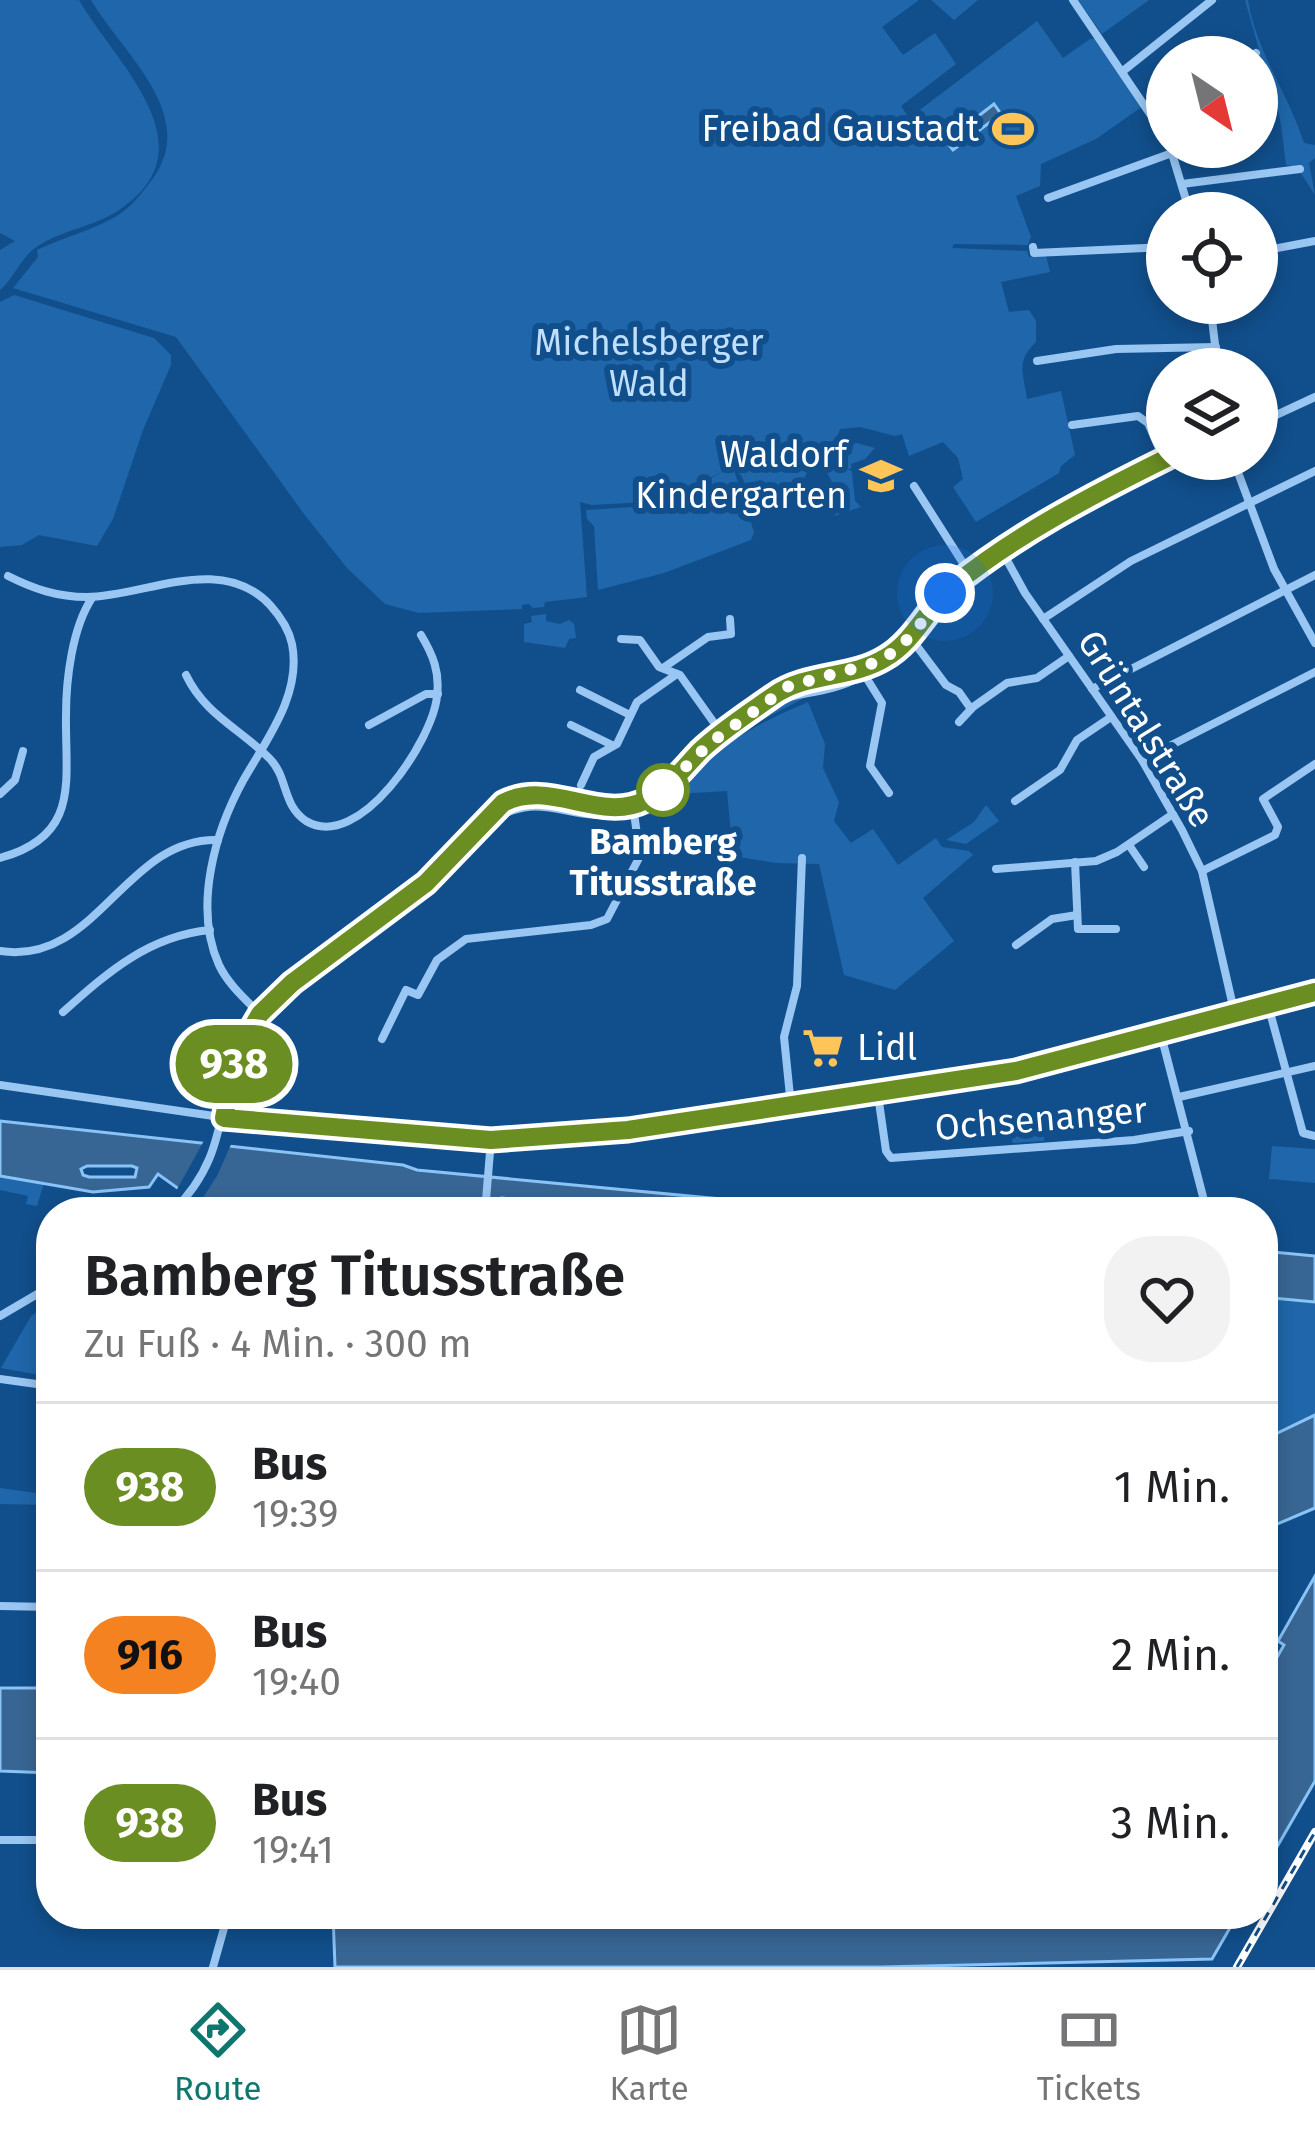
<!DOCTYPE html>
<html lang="de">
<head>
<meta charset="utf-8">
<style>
	body { margin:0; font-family:"Fira Sans",sans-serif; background:#f2f2f2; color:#202124; height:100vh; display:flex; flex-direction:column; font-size:45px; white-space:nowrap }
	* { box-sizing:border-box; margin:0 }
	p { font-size:39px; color:#757577 }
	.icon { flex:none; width:66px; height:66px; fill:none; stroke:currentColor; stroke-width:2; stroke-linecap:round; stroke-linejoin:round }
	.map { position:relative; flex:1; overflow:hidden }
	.details { position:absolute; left:36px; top:1197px; width:1242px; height:732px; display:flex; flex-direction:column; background:#fff; border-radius:48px; box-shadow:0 6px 18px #0003 }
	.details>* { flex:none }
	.badge { padding:0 24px; border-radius:39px; font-size:42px; line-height:78px }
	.needle { width:78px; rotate:145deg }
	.buttons { position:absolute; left:1146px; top:36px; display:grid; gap:24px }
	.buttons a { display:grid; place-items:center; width:132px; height:132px; border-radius:50%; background:#fff; box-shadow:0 6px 18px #0003; font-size:60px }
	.you { position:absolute; width:60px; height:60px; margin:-30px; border:9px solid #fff; border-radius:50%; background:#1a73e8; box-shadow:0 0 0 18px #1a73e833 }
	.map>.badge { position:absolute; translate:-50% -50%; box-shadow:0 0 0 6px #fff }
	.round { display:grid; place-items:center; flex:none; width:126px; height:126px; border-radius:48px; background:#f2f2f2 }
	.head { display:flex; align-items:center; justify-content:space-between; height:204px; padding:0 48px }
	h1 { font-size:57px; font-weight:600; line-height:90px }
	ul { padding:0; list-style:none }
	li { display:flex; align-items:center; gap:36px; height:168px; padding:0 48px; border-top:3px solid #e0e0e0 }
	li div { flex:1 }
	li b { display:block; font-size:45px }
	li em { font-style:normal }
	li .badge { min-width:132px; font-weight:700; text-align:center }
	.dock { display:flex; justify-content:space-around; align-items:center; height:168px; border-top:3px solid #e0e0e0; background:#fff; font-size:33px; color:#757577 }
	.dock a { display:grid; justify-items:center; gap:6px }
	.dock .current { color:#0f766e }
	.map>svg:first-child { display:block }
</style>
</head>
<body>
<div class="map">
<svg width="1315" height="1967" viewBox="0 0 1315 1967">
	<rect width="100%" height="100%" fill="#114f8c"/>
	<!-- green -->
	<g fill="#1f67aa">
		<path d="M 0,0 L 79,0 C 116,64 213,147 119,210 C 94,227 60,230 35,248 C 21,258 14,278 0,290 L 0,250 L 15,241 L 0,233 Z"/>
		<path d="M 91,0 L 919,0 L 882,27 L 903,55 L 935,33 L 956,64 L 901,106 L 909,118 L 1037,21 L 1063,58 L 1090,39 L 1097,39 L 1143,106 L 1096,139 L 1041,164 L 1040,186 L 1016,196 L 1031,237 L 1028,245 L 954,244 L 952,248 L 1027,251 L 1029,257 L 1046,255 L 1050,272 L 1001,282 L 1009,312 L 1029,310 L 1036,321 L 1036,342 C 1016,361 1023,372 1027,399 L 1061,391 L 1075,455 L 1061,466 L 1059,473 L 976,522 L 953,487 L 963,479 L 958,458 L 943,442 L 909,456 L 902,434 L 895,436 L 860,427 L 840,429 L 834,447 L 857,443 L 875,448 L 865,459 L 851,464 L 855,501 L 861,507 L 834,516 L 844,504 L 825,469 L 811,467 L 802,481 L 771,488 L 768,499 L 754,505 L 741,475 L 734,470 L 754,532 L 751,540 L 664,573 L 598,590 L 594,526 L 587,519 L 586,510 L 664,505 L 729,468 L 667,501 L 592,505 L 580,502 L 587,597 L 545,602 L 544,607 L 533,608 L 529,604 L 522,605 L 522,609 L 419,613 L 385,604 L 347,568 L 304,514 L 176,337 L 13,288 L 38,257 L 37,250 C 62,238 90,231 115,217 C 129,209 138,198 148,185 C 204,118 124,56 91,0 Z"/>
		<path d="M 931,0 L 978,0 L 954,20 Z"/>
		<path d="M 1078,0 L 1149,0 L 1102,34 Z"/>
		<path d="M 1245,0 L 1248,0 C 1256,51 1288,93 1304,143 L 1315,145 L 1315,158 L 1309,163 L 1315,195 L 1297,167 L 1286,165 C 1282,134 1280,100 1264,71 L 1257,71 L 1255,57 L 1260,53 Z"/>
		<path d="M 14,295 L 154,338 L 171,355 L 171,365 L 143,430 L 113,519 L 97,546 L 39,535 L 22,545 L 0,547 L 0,302 Z"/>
		<path d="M 546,614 L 546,621 L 560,624 L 569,620 L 574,624 L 576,638 L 569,639 L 565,648 L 524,642 L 524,624 L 532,622 L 531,616 Z"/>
		<path d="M 808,696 L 741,731 L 696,764 C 721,729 767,704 808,696 Z"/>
		<path d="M 808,702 L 825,744 L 823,768 L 839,802 L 834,821 L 851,843 L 873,829 L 898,865 L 936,838 L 942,847 L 969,851 L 973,855 L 923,898 L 954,941 L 895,990 L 844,975 L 819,864 L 776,863 L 733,856 L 727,791 L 676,794 C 696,754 767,719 808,702 Z"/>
		<path d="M 986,805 L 999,821 L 966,844 L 946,840 L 974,822 Z"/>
		<path d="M 1043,1108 L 1044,1141 L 1013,1143 L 1001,1113 Z"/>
		<path d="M 1272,1146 L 1315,1149 L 1315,1183 L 1269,1179 Z"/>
		<path d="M 0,1176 L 44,1183 L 37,1206 L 26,1204 L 28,1196 L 0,1190 Z"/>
		<path d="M 1263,1297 L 1315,1302 L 1315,1415 L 1263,1440 Z"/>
		<path d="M 51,1302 L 51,1377 L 1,1368 L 31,1316 Z"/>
		<path d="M 0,1488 L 51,1495 L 51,1505 L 0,1504 Z"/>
	</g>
	<!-- water -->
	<g fill="#386694" stroke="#8ac3f5" stroke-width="3" fill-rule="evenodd">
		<path d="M 994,104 L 1001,114 L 953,150 L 946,141 Z"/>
		<path d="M 0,1121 L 403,1165 L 417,1170 L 857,1212 L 517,1212 L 518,1200 L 502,1198 L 500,1212 L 350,1212 L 286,1205 L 261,1212 L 211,1212 L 158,1174 L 149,1187 L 93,1192 L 0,1176 ZM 87,1166 L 132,1166 L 137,1168 L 135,1177 L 89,1177 L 83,1175 L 81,1169 Z"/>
		<path d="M 1263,1251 L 1315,1256 L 1315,1302 L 1263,1297 Z"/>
		<path d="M 1315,1415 L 1315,1508 L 1263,1530 L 1263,1440 Z"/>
		<path d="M 1315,1576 L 1315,1781 L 1263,1871 L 1263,1682 L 1284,1645 L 1278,1641 Z"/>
		<path d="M 0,1688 L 51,1688 L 51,1773 L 0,1771 Z"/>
		<path d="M 333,1914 L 1238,1914 L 1212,1959 L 882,1967 L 335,1967 Z"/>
	</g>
	<!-- pier -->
	<path fill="#114f8c" d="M 206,1137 L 233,1140 L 217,1176 L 197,1207 L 175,1193 Z"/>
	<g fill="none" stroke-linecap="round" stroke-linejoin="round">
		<!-- minor -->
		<g stroke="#99c6f2" stroke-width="8">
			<path d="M 1073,0 L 1167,139"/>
			<path d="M 1253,57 L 1256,53"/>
			<path d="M 1123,71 L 1212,0"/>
			<path d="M 1170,147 L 1190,213"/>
			<path d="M 1182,184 L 1300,169"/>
			<path d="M 1048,198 L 1172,153"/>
			<path d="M 1033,247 L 1034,253 L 1167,247"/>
			<path d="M 1257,252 L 1315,241"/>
			<path d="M 1210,303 L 1218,369"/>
			<path d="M 1037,361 L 1116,349 L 1216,347"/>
			<path d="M 1257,424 L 1315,397"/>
			<path d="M 1072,425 L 1138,416 L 1148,423 L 1164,460"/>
			<path d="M 1233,459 L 1274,569 L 1315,643"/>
			<path d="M 914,486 L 970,574"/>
			<path d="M 1003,553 L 1025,593 L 1142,760 L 1182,830 L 1202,871 L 1235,1015"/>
			<path d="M 8,576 C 34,589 57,597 87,597 C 144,597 220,552 270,605 C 280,616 289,630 292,644 C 302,694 267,739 244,779 C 215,831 193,907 219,965 C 228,984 245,999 260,1014"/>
			<path d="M 1043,619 L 1131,561 L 1315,471"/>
			<path d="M 910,637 L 946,685 L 959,692 L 971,709"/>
			<path d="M 621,639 L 640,640 L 659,667 L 680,675 L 722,734"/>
			<path d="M 663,668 L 708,637 L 731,634 L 730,619"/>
			<path d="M 864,674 L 882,703 L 870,766 L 889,793"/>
			<path d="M 186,675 C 205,715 241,729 270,759 C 288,777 282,805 306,821 C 359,853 433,740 437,696 C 440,672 433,655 421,635"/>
			<path d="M 1092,689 L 1315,575"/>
			<path d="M 580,690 L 630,715"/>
			<path d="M 760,706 C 792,692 829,694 858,678 C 901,654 917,617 951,588 C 1013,536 1095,493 1167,458"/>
			<path d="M 959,722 L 973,707 L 1007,683 L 1037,678 L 1069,656"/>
			<path d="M 369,725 L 426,694 L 438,694"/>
			<path d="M 571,725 L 612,745"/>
			<path d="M 1142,760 L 1315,672"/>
			<path d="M 581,785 L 594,757 L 617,744 L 637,702 L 677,674"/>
			<path d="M 0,794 L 15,780 L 23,751"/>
			<path d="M 1015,801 L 1060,770 L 1077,740 L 1111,717"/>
			<path d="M 487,824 C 545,783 573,830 627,809 C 662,795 678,771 705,747 C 729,726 759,702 787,687 C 813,673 847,673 875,663"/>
			<path d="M 1129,845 L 1144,867"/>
			<path d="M 0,858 C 81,836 65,781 66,715 C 66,680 72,628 92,598"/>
			<path d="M 1075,862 L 1078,929 L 1116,929"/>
			<path d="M 996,869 L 1096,861 L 1117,852 L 1173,814"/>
			<path d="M 1202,871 L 1275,835 L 1278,827 L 1263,799 L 1315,764"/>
			<path d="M 1016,945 L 1052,919 L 1077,915"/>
			<path d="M 0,951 C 97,966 125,837 218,840"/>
			<path d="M 1268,1005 L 1303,1133 L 1315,1136"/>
			<path d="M 63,1012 C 107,973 148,936 210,930"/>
			<path d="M 1161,1035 L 1207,1212"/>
			<path d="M 382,1039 L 406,990 L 418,995 L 437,960 L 466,939 L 591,925 L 607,919 L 640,856 L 633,806"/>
			<path d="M 0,1085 L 269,1124 L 491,1140 L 561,1137 L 969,1081 L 1052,1064 L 1315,992"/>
			<path d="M 878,1095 L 886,1151 L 891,1158 L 1134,1140 L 1189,1131"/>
			<path d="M 1179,1097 L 1315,1066"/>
			<path d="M 791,1106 L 784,1037 L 797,986 L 802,858"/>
			<path d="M 172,1212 C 236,1150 212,1093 249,1030 C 283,971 392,916 445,867 C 468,845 485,808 516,797 C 542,787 570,801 596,805 C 608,807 621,806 633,806"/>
			<path d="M 485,1212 L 491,1140"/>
			<path d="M 0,1316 L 51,1286"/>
			<path d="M 0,1379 L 51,1386"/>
			<path d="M 0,1606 L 51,1607"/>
			<path d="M 0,1840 L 51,1840"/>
			<path d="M 213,1967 L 228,1914"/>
		</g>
		<!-- rail casing -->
		<g stroke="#fff" stroke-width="8">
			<path id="rail" d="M 1237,1967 L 1315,1832"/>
		</g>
		<!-- rail -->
		<use href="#rail" stroke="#114f8c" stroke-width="3" stroke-dasharray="9" stroke-linecap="butt"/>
	</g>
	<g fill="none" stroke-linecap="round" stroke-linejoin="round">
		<!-- line casing -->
		<g stroke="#fff" stroke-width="27">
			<path id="line" d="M 1167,458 C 1094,494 1017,534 954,585 C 928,606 915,641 885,658 C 851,679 807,672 773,696 C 749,713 721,731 700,751 C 682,770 669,788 646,800 C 600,824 550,778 503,803 L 426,883 L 292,983 L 260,1014 L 236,1055 L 224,1118 L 491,1140 L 628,1130 L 1016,1071 L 1315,992"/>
		</g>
		<!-- line -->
		<use href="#line" stroke="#6b8e23" stroke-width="18"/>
		<!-- walk -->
		<path stroke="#fff" stroke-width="12" stroke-dasharray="0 21.6" d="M 663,790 L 659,793 L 710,743 L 789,686 L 882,661 L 910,637 L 945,593"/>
	</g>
	<!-- icons -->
	<defs>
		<g id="stadium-bare" transform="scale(3.24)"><path d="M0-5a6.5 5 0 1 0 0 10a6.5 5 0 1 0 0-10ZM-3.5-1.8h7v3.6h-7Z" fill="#ffc559" stroke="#114f8c" stroke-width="2.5" paint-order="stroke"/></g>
		<g id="school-bare" transform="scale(3.24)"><path d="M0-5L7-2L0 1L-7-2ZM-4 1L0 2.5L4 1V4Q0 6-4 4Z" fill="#ffc559" stroke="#114f8c" stroke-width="2.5" paint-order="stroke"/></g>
		<g id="supermarket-bare" transform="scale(3.24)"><path d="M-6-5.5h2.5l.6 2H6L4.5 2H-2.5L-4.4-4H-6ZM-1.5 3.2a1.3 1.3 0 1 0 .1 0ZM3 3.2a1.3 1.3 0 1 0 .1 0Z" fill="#ffc559" stroke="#114f8c" stroke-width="2.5" paint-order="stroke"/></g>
	</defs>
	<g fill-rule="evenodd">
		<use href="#stadium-bare" x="1013" y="129"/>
		<use href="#school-bare" x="881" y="476"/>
		<use href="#supermarket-bare" x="823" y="1048"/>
	</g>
	<!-- markers -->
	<circle fill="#fff" stroke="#6b8e23" stroke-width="6" cx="663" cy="790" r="24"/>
	<g text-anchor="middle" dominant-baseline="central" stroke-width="12" stroke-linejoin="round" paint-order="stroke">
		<!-- poi labels -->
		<g font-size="36" fill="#fff" stroke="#114f8c" text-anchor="end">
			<text x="979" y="129">Freibad Gaustadt</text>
			<text x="847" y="455">Waldorf<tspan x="847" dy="41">Kindergarten</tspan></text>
			<text x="857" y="1048" text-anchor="start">Lidl</text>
		</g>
		<!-- park labels -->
		<g font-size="36" fill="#bfdffd" stroke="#114f8c">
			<text x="649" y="343">Michelsberger<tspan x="649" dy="41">Wald</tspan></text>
		</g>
		<!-- street labels -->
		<g font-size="36" fill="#fff" stroke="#114f8c">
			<text transform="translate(1146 729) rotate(58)">Grüntalstraße</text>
			<text transform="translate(1041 1119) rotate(-5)">Ochsenanger</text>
		</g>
		<!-- stop labels -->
		<g font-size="36" font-weight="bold" fill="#fff" stroke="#114f8c">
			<text x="663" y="842">Bamberg<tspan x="663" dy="41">Titusstraße</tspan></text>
		</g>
	</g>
</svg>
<div class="buttons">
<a><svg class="needle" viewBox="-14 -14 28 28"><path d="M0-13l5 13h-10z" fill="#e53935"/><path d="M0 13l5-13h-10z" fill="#757577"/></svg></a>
<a><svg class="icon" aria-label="locate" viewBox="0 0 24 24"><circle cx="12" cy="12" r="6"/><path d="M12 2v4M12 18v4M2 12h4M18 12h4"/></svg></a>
<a><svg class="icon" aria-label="layers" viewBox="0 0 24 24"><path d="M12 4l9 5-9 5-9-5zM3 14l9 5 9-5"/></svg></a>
</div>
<div class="you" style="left:945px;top:593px"></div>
<b class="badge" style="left:234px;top:1064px;background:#6b8e23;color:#fff">938</b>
<section class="details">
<div class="head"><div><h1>Bamberg Titusstraße</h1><p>Zu Fuß · 4 Min. · 300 m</p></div><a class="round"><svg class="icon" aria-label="heart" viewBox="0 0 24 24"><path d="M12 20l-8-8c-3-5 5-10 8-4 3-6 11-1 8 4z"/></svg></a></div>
<ul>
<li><span class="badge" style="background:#6b8e23;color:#fff">938</span><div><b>Bus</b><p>19:39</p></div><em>1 Min.</em></li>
<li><span class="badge" style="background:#f58220;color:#111">916</span><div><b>Bus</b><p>19:40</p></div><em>2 Min.</em></li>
<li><span class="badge" style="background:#6b8e23;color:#fff">938</span><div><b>Bus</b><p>19:41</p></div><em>3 Min.</em></li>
</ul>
</section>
</div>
<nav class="dock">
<a class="current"><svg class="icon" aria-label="directions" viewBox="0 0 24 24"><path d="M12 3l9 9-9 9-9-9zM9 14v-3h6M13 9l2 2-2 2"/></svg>Route</a>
<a><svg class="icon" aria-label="map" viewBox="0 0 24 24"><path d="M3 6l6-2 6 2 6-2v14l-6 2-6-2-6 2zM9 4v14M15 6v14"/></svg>Karte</a>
<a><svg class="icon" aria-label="tickets" viewBox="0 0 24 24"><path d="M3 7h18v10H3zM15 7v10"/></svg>Tickets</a>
</nav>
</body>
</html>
